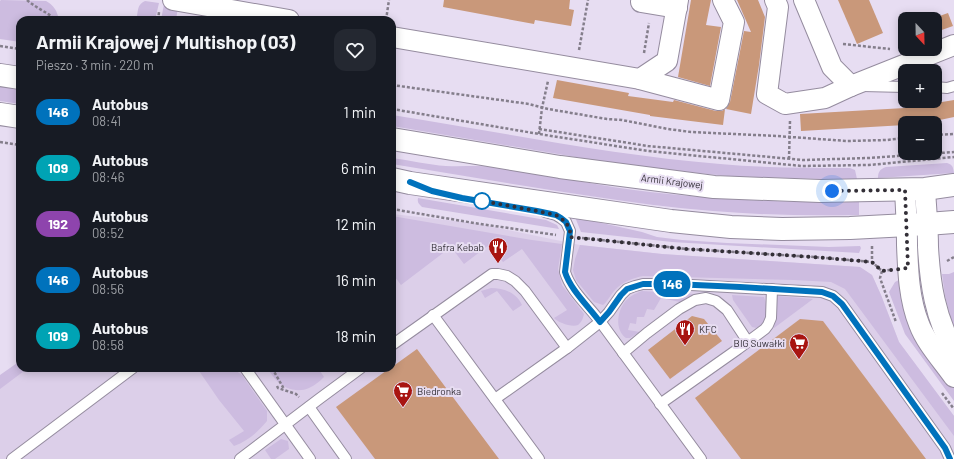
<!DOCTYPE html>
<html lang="pl">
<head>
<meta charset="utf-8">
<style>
	body { margin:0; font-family:Barlow,sans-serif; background:#242831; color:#f1f3f6; height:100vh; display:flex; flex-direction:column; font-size:15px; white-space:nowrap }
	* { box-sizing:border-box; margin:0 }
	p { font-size:13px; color:#9ea1a6 }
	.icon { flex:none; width:22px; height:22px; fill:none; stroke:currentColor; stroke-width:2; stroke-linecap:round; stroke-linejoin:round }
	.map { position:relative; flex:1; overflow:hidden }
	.side { position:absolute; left:16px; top:16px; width:380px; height:356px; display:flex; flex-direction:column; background:#171b24; border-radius:12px; box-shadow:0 2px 10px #0003 }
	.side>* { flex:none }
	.badge { padding:0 8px; border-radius:13px; font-size:14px; line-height:26px }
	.needle { width:26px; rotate:158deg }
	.fabs { position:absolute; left:898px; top:12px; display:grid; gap:8px }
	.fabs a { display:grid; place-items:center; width:44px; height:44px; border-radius:8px; background:#171b24; box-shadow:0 2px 10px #0003; font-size:20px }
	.you { position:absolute; width:20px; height:20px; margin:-10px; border:3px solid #fff; border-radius:50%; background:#1a73e8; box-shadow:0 0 0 6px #1a73e833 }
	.map>.badge { position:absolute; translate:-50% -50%; box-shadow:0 0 0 2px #fff }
	.round { display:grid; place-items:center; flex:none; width:42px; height:42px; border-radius:12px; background:#242831 }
	.head { display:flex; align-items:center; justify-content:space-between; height:68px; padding:0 20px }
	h1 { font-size:19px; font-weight:700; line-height:30px }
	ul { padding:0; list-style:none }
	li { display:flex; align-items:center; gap:12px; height:56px; padding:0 20px }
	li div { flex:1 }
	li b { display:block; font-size:15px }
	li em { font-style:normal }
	li .badge { min-width:44px; font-weight:700; text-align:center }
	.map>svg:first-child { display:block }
</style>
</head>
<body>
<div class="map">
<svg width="954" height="459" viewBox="0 0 954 459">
	<rect width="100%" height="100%" fill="#e7ddf2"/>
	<!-- built -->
	<path fill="#dccfe9" d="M 392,214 L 474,223 L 580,245 L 662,254 L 860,267 L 872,275 L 881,295 L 899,342 L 954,416 L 954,459 L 0,459 L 0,380 L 20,368 L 392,368 Z"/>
	<!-- green -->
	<g fill="#cdbce0">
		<path d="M 1,0 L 46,1 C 53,5 56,9 58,16 L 81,20 L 20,20 L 20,42 L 0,39 L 0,1 Z"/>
		<path d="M 145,1 L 159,3 L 155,20 L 143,20 L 143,17 L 137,16 C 138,9 138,4 145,1 Z"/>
		<path d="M 164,4 L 178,7 L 176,20 L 161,20 Z"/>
		<path d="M 0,86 L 20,89 L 20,104 L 0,101 Z"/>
		<path d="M 392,115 C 501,132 610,155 720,164 C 763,168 807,168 850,168 L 855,170 L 857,179 L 821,179 L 728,176 L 668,170 L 599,161 L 392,126 Z"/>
		<path d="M 392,158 C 410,160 428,165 446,166 C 462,167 478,165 494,167 C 547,174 598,186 650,192 C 720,200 789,203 859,202 L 859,215 C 810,216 761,215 713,211 C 672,208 631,202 590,196 C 524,186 458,175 392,164 Z"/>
		<path d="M 947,163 C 953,165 953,167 954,173 L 878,178 C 878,172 880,169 886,167 Z"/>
		<path d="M 418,198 L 546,220 L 557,225 L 559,229 L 422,207 C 419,204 417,203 418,198 Z"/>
		<path d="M 392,216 L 532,240 L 562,244 L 558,269 L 562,285 L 584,314 C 583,318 582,322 578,325 C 572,328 557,322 554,318 L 567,310 L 522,249 L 503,262 L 489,245 L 464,264 L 451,247 L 401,285 L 392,273 Z"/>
		<path d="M 575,217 L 642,232 L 657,237 L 682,240 L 727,243 L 829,247 L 860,246 L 861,248 L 859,253 L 672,242 L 581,232 Z"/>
		<path d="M 580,245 L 662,254 L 860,267 L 872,275 L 881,295 L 899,342 L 954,416 L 954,436 L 845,289 L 831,282 L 794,280 L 643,276 C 633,278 622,282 615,290 C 610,295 608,301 603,305 L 594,302 L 576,280 L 573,270 L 575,259 Z"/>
		<path d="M 954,272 L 954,328 L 952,324 L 945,296 L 942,274 L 949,274 Z"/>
		<path d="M 903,278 L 905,314 L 908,324 L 922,346 L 954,388 L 954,401 L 905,334 L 889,292 L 895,282 Z"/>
		<path d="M 491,288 C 503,288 516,292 522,305 L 513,311 L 497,291 L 485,298 L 481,291 Z"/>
		<path d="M 642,291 L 693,294 L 680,302 L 661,298 L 654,310 L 647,309 L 644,317 L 637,317 L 636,324 L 630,323 L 628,330 L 640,332 L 630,338 L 626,338 C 615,330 617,313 624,303 C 628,297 636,293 642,291 Z"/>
		<path d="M 732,295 L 764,297 C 767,304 768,317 762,324 C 760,326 758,327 756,328 L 752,327 L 733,300 Z"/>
		<path d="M 778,296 L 813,299 L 774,328 L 776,297 Z"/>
		<path d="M 20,361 L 20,368 L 28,368 L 0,389 L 0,375 Z"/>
		<path d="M 197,368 L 232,368 L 235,370 L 242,375 L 267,411 L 267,421 C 258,432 248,441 234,446 L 229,440 L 244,431 L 219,400 Z"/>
		<path d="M 267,368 L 318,368 L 324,377 C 320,381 314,386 309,388 C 298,393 285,389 277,381 C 273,377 270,372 267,368 Z"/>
		<path d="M 281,439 L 288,441 L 289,449 L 275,459 L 271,459 L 265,450 Z"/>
	</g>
	<!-- building -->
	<g fill="#c9987a">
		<path d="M 444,0 L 570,0 L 569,9 L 574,10 L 571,26 L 535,20 L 534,24 L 443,7 Z"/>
		<path d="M 691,0 L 711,0 L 706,25 L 721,27 L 710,86 L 678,77 Z"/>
		<path d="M 737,0 L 758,0 L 765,17 L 759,65 L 751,114 L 726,109 L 730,102 L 744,31 L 751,32 Z"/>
		<path d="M 838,0 L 869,0 L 883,33 L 857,44 Z"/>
		<path d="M 948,13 L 953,26 L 936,32 L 935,19 L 931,19 Z"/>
		<path d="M 557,80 L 629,93 L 628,96 L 673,102 L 674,100 L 716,111 L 722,111 L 725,109 L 723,125 L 650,116 L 650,115 L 553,98 Z"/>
		<path d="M 954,100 L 954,117 L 935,121 L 922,123 L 905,123 L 905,125 L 801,131 L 800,114 L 905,108 L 930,104 Z"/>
		<path d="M 692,316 L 704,319 L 722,341 L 670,379 L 648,350 Z"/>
		<path d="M 800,319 L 823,321 L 926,459 L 741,459 L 695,398 Z"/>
		<path d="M 417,349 L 499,459 L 375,459 L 336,407 L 390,368 L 392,368 L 392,367 Z"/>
	</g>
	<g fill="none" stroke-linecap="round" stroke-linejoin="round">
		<!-- lane casing -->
		<g stroke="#958c9f" stroke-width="12">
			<g id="lane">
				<path d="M 863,86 L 905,87"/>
				<path d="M 935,87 L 947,88 L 954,86"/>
				<path d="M 545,212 L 556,215 L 561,218 L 566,222 L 570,231 L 565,272 C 571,292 590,307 602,324 C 635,369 668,414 701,459"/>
				<path d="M 433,315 L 539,459"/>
				<path d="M 392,345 L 492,274 L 498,274 L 507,276 L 515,281 L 525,291 L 567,348"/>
				<path d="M 623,353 L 647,333 L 679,309 L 695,300 L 706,298 L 716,301 L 727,310 L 748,342"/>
				<path d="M 245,368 L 310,459"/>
				<path d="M 495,399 L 567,348 L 600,322 L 609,312 L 621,295 L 627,289 L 635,286 L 643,284 L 673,284 L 822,292 L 833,296 L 842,304 L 945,448 L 950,459"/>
				<path d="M 660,404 L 738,349 L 765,329 L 768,325 L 771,318 L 772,289"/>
				<path d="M 309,407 L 346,459"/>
				<path d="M 12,459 L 133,368"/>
				<path d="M 240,459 L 319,399 L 361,368"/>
			</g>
		</g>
		<!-- street casing -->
		<g stroke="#958c9f" stroke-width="22">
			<g id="street">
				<path d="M 173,0 L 289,20"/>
				<path d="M 775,0 L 778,7 L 767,94 L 785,104 L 825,98 L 851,86"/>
				<path d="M 804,0 L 832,67 L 851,86 L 954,45"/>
				<path d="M 641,2 L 677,8"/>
				<path d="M 392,37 L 640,79 L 667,61 L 678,0"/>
				<path d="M 640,79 L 719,100 L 734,22 L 723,0"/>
				<path d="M 925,189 C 926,208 928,228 928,247 C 930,283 935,318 954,350"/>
				<path d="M 905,190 C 906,208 907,227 907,245 C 908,271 909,299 919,324 C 926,343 942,360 954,377"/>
			</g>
		</g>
		<!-- secondary casing -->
		<g stroke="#958c9f" stroke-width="24">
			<g id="secondary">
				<path d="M 0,75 L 20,78"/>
				<path d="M 0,114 L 20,117"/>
				<path d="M 392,139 L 560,167 L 714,187 L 820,191 L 925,189 L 954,185"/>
				<path d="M 392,179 L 410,183 L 671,221 L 731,227 L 782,229 L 850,228 L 927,224 L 954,222"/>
			</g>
		</g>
		<!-- path -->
		<g stroke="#847e8b" stroke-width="2.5" stroke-dasharray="3 2" stroke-linecap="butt">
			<path d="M 27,0 C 36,8 47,12 56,20"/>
			<path d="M 158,20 L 159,12"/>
			<path d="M 386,20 L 389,0"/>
			<path d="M 843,44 L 890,49"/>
			<path d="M 0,46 L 20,49"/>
			<path d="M 579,50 L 588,0"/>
			<path d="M 644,53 L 649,23"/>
			<path d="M 392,85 L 529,104 L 548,109 L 607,119 L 622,120 L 668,129 L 691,132 L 777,136 L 847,141 L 887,140 L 905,138"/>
			<path d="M 392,109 L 539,134 L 648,151 L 802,166 L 869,165 L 954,157"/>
			<path d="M 539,129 L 648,146 L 803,160 L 869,158 L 954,152"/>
			<path d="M 539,134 L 542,108 L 548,81"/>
			<path d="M 935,135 L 954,134"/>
			<path d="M 0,142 L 20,145"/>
			<path d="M 789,159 L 790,121"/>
			<path d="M 392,209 L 474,223 L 556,235"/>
			<path d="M 582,238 L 687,249 L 814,257 L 872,262 L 882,271 L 889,270"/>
			<path d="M 872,246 L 872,262"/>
			<path d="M 947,261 L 954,257"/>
			<path d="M 882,271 L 880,278 L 896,322"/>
			<path d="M 272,368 L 284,389"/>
			<path d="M 277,386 L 278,388 L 296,394 L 299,397"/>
			<path d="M 942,393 L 954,409"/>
		</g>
		<!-- lane -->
		<use href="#lane" stroke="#fff" stroke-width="10"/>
		<!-- street -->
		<use href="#street" stroke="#fff" stroke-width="20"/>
		<!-- secondary -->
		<use href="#secondary" stroke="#fff" stroke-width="22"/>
	</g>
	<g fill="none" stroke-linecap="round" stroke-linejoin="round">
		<!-- line casing -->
		<g stroke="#fff" stroke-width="9">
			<path id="line" d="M 410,182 L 432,191 L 462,198 L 537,211 L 556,215 L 561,218 L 566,222 L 570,231 L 565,272 C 570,289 589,307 600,322 L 609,312 L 621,295 L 627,289 L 643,284 L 673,284 L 740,287 L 822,292 L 833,296 L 842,304 L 945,448 L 950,459"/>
		</g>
		<!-- line -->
		<use href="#line" stroke="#0072bc" stroke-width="6"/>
		<!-- walk -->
		<path stroke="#332f37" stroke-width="4" stroke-dasharray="0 7.2" d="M 482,201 L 477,200 L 537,211 L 556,215 L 566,222 L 570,231 L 570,237 L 687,249 L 814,257 L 872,262 L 882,271 L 908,268 L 905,190 L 832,191"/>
	</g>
	<!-- icons -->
	<defs>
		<g id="restaurant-pin" transform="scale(1)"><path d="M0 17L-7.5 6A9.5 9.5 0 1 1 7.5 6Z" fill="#a81511" stroke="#e7ddf2"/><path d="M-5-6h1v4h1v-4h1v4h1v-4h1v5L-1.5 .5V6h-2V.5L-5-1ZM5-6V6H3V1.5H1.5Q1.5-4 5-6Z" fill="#fff"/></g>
		<g id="supermarket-pin" transform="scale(1)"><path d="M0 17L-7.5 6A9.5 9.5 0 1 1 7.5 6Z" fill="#a81511" stroke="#e7ddf2"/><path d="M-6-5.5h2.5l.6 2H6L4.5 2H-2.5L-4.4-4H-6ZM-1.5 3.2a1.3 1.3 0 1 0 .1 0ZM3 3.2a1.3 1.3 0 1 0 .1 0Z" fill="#fff"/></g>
	</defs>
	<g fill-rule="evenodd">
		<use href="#restaurant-pin" x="498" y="247"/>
		<use href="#restaurant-pin" x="685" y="329"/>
		<use href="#supermarket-pin" x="799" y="343"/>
		<use href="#supermarket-pin" x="403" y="391"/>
	</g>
	<!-- markers -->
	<circle fill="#fff" stroke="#0072bc" stroke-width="2" cx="482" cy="201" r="8"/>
	<g text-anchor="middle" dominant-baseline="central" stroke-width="4" stroke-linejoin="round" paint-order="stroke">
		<!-- street labels -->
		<g font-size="10" fill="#332f37" stroke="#e7ddf2">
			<text transform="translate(672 181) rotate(7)">Armii Krajowej</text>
		</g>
		<!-- poi labels -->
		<g font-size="10" fill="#332f37" stroke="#e7ddf2" text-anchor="end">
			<text x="484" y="247">Bafra Kebab</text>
			<text x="699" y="329" text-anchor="start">KFC</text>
			<text x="785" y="343">BIG Suwałki</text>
			<text x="417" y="391" text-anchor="start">Biedronka</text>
		</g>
	</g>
</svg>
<div class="fabs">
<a><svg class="needle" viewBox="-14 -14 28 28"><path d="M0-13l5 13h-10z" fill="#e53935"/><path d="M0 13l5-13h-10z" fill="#9ea1a6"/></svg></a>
<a>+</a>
<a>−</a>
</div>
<div class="you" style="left:832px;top:191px"></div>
<b class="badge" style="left:672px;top:284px;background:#0072bc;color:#fff">146</b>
<section class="side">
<div class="head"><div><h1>Armii Krajowej / Multishop (03)</h1><p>Pieszo · 3 min · 220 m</p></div><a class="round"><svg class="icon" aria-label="heart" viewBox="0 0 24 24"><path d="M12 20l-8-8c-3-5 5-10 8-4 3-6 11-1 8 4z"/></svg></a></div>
<ul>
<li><span class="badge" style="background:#0072bc;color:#fff">146</span><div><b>Autobus</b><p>08:41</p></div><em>1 min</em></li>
<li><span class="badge" style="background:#00a3b4;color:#fff">109</span><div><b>Autobus</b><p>08:46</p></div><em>6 min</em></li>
<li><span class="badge" style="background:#8e44ad;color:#fff">192</span><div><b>Autobus</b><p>08:52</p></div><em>12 min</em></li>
<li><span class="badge" style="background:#0072bc;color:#fff">146</span><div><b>Autobus</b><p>08:56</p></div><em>16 min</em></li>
<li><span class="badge" style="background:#00a3b4;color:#fff">109</span><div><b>Autobus</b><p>08:58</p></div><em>18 min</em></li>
</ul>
</section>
</div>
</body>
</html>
